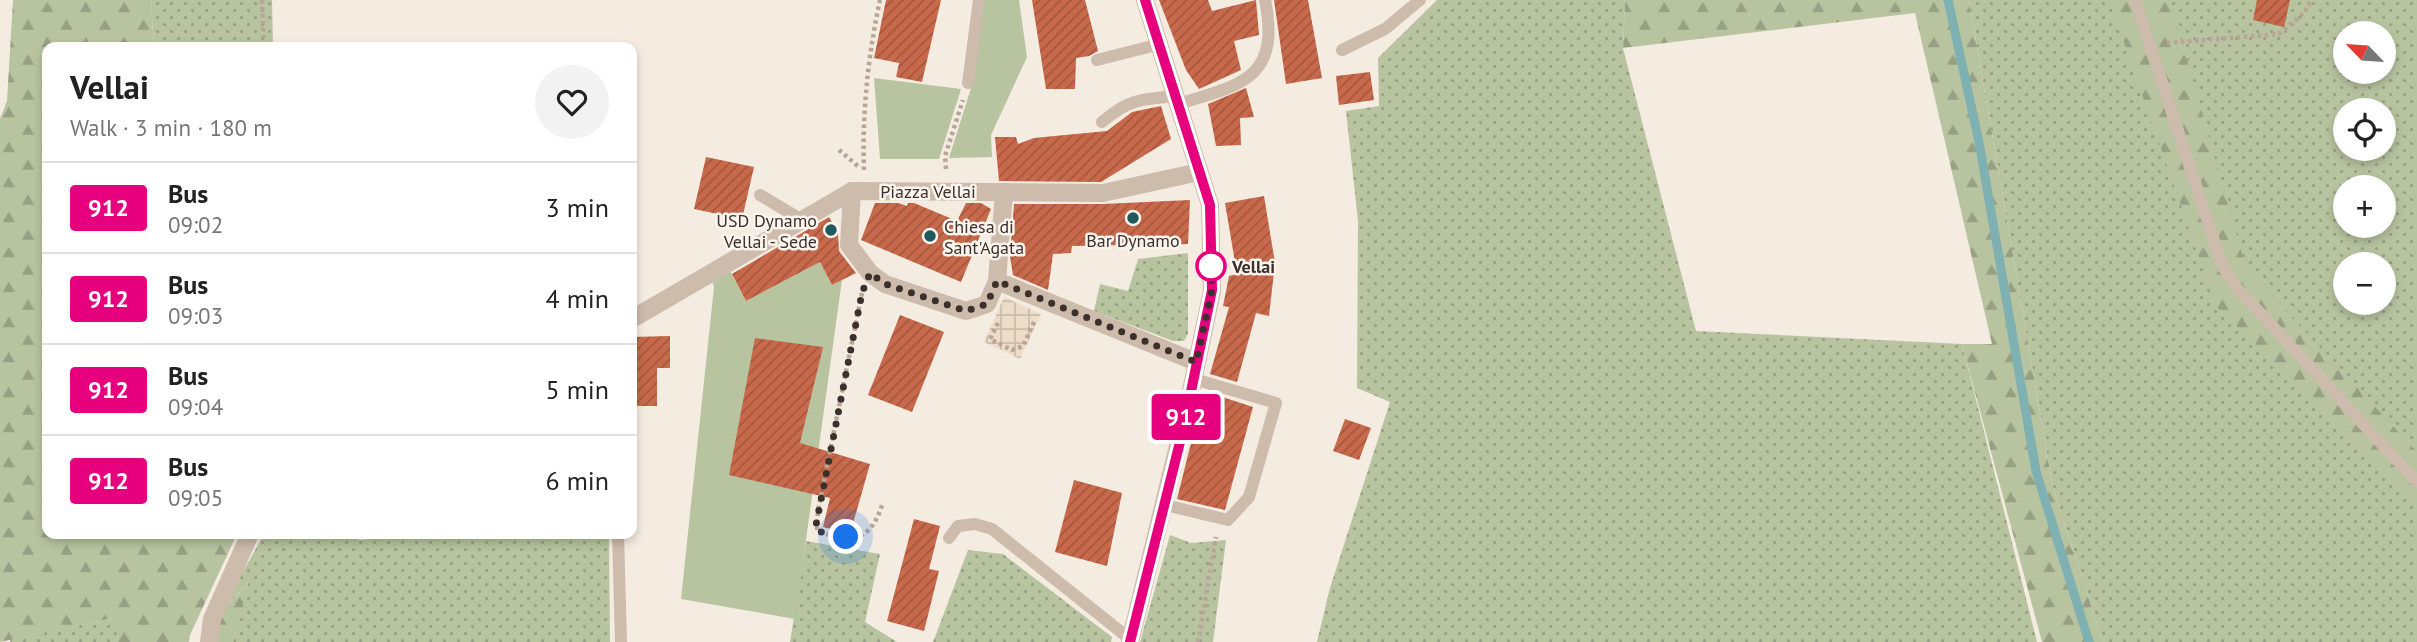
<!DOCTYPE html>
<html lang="en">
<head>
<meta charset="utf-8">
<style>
	body { margin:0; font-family:"PT Sans",sans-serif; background:#f2f2f2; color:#222; height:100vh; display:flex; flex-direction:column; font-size:26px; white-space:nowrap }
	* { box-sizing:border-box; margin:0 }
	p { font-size:23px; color:#767676 }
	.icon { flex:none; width:38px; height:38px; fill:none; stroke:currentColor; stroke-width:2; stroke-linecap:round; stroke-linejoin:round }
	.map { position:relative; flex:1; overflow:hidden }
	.sheet { position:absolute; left:42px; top:42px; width:595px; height:497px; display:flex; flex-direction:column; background:#fff; border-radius:14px; box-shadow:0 4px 10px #0003 }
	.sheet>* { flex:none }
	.badge { padding:0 14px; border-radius:5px; font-size:24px; line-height:46px }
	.needle { width:46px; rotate:295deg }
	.controls { position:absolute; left:2333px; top:21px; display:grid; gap:14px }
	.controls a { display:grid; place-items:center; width:63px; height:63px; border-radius:50%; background:#fff; box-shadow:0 4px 10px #0003; font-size:35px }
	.you { position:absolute; width:35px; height:35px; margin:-18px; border:5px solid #fff; border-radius:50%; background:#1a73e8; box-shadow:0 0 0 10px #1a73e833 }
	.map>.badge { position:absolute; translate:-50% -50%; box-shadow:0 0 0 4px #fff }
	.round { display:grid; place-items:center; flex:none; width:74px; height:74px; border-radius:37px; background:#f2f2f2 }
	.head { display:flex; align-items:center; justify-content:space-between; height:119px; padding:0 28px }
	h1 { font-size:33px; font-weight:700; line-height:52px }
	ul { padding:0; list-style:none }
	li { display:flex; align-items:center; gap:21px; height:91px; padding:0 28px; border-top:2px solid #e0e0e0 }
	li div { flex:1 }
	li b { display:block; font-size:26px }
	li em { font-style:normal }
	li .badge { min-width:77px; font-weight:700; text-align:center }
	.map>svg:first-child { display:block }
</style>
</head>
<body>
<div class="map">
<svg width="2417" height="642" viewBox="0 0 2417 642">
	<defs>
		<pattern id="grass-dots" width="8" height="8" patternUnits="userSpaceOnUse" patternTransform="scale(1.75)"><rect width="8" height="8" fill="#b8c4a0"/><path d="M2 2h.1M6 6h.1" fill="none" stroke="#97a083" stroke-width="1.8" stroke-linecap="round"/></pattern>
		<pattern id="forest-firs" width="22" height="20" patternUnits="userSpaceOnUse" patternTransform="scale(1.75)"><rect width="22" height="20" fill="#b8c4a0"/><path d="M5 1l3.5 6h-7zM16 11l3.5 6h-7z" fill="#97a083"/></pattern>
		<pattern id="plaza-grid" width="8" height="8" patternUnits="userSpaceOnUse" patternTransform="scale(1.75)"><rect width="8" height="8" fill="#ecdcc8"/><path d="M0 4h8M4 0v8" fill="none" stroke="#cbbdac"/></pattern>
		<pattern id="building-hatch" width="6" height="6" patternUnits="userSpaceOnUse" patternTransform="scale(1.75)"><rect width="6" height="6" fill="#c8694b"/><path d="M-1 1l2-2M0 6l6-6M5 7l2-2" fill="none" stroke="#a4573f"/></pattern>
	</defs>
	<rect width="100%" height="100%" fill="#f4ebe1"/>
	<!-- grass -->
	<g fill="url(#grass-dots)" fill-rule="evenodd">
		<path d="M 151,0 L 272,0 L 273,47 L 154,47 Z"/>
		<path d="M 1437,0 L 1625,0 L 1623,48 L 1696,331 L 1962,344 L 2037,642 L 1317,642 L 1330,588 L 1390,402 L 1357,388 L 1358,221 L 1346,111 L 1379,106 L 1378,58 Z"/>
		<path d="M 1969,0 L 2417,0 L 2417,642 L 2103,642 L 2053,488 ZM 2345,33 L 2384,33 L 2384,72 L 2345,72 ZM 2345,110 L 2384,110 L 2384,149 L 2345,149 ZM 2345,187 L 2384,187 L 2384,226 L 2345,226 ZM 2345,264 L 2384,264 L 2384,303 L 2345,303 Z"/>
		<path d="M 1188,253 L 1188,334 L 1184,341 L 1173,341 L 1094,311 L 1100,284 L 1128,291 L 1138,259 Z"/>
		<path d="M 264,534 L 347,534 L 360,540 L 407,534 L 609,534 L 610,642 L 233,642 L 248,582 L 217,618 Z"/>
		<path d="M 1170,535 L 1191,543 L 1226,540 L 1213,642 L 1140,642 Z"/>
		<path d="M 806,541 L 880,554 L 865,622 L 897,642 L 790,642 Z"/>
		<path d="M 968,550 L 1003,554 L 1112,637 L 1111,642 L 933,642 Z"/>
		<path d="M 115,618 L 118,642 L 10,642 L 11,639 Z"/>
	</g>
	<!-- forest -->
	<g fill="url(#forest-firs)">
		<path d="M 13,0 L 151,0 L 154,47 L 47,47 L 47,534 L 237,534 L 190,635 L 189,642 L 118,642 L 114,618 L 0,642 L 0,119 L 7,101 Z"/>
		<path d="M 1625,0 L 1969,0 L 2053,488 L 2103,642 L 2042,642 L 1962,344 L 1992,344 L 1915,13 L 1623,48 Z"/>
		<path d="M 2109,0 L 2170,0 L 2246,268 L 2417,452 L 2417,504 L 2216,306 Z"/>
		<path d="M 249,581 L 233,642 L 215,642 L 217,618 Z"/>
	</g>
	<!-- park -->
	<g fill="#b8c4a0">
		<path d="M 983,0 L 1019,0 L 1027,57 L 991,135 L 992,157 L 949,158 L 972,85 Z"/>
		<path d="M 874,78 L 961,89 L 939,159 L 880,159 Z"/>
		<path d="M 820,262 L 832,285 L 842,280 L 795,619 L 681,599 L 714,287 L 712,280 L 729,269 L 746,301 Z"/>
	</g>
	<!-- plaza -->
	<path fill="url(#plaza-grid)" d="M 1004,297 L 1041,314 L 1020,359 L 984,342 Z"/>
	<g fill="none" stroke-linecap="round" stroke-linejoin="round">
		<!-- stream -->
		<path stroke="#7fb0b2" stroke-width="9" d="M 1948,0 L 1979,142 L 2036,471 L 2089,642"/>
	</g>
	<!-- building -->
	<g fill="url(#building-hatch)">
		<path d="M 886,0 L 941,0 L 922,82 L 896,77 L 899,63 L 874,58 Z"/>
		<path d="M 1032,0 L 1085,0 L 1098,51 L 1089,56 L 1076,58 L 1075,89 L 1046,89 Z"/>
		<path d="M 1159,0 L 1208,0 L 1212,11 L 1256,0 L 1259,35 L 1234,41 L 1241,70 L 1199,89 L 1186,70 Z"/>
		<path d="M 1274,0 L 1308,0 L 1322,78 L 1286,84 Z"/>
		<path d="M 2257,0 L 2290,0 L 2284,27 L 2253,20 Z"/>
		<path d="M 1370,72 L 1374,100 L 1339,105 L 1336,76 Z"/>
		<path d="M 1246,88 L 1254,117 L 1240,118 L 1241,145 L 1216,146 L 1208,104 Z"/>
		<path d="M 1161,106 L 1171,139 L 1101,182 L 999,181 L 995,137 L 1016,137 L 1018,144 L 1034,138 L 1107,131 L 1132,112 Z"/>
		<path d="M 706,157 L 754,167 L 742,219 L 694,209 Z"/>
		<path d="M 1264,196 L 1275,263 L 1269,316 L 1256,313 L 1237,382 L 1210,374 L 1229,307 L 1223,306 L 1229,276 L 1237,274 L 1225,203 Z"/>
		<path d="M 1190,200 L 1188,244 L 1072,246 L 1071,253 L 1053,254 L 1048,290 L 1013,275 L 1010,256 L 1014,204 L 1103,204 Z"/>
		<path d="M 875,203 L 898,203 L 907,206 L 908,203 L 914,203 L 957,221 L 966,203 L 981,203 L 991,209 L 961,282 L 861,240 Z"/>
		<path d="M 829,217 L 838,234 L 839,251 L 856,273 L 832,285 L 820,262 L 746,301 L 732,274 Z"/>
		<path d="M 900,315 L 944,332 L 912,412 L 868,395 Z"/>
		<path d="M 670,336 L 670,368 L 657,368 L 657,406 L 635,406 L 632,337 Z"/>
		<path d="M 755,338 L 823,347 L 800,443 L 870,464 L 850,534 L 823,527 L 830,498 L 729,475 Z"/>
		<path d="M 1204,391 L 1253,407 L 1225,510 L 1177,499 Z"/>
		<path d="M 1345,419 L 1371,428 L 1359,460 L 1333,451 Z"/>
		<path d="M 1074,480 L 1122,493 L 1107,566 L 1055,552 Z"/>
		<path d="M 914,519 L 940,526 L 929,569 L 939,571 L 924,631 L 887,621 Z"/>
	</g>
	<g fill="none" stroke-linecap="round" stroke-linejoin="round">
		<!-- path -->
		<g stroke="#b9a596" stroke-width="4.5" stroke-dasharray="3.5 3.5" stroke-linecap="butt">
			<path d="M 262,0 L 264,47"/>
			<path d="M 2167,43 L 2279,34 L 2305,12 L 2311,0"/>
			<path d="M 839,150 L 860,168"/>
			<path d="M 946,169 L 945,156 L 963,100"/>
			<path d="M 864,170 C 862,113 868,56 880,0"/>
			<path d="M 862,293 L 818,510 L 817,531 C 851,543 870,543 882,505"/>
			<path d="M 998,323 L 990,339 L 1012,350 L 1023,346 L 1035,320"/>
			<path d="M 1198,642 L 1216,537"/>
		</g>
		<!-- service -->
		<g stroke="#cdbbac" stroke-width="12">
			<path d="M 2135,0 L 2222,265 L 2237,288 L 2417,482"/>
			<path d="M 1342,50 L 1385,29 L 1420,0"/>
			<path d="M 1097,60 L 1160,44"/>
			<path d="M 968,83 L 979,0"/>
			<path d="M 1178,104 C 1241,85 1281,79 1265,0"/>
			<path d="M 1102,122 C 1129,99 1141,99 1176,96"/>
			<path d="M 760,195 L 802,220"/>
			<path d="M 1165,505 L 1228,520 L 1249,497 L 1276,403 L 1194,379"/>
			<path d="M 618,534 L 621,642"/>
			<path d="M 949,538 L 958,526 L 975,524 L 992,529 L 1131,640"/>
		</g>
		<!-- minor -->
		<g stroke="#cdbbac" stroke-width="18">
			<path d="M 852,191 L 849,245 L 870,273 L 885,284 L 966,311 L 987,304 L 997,281 L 1004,192"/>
			<path d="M 997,281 L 1196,362"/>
			<path d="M 632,319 L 852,191 L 1103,193 L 1199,172"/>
			<path d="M 209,642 L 212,619 L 250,534"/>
		</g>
		<!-- tertiary -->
		<path stroke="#cdbbac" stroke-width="18" d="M 1130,642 L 1188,405 L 1212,291 L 1210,205 L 1145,0"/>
	</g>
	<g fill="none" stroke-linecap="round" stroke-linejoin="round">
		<!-- line casing -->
		<g stroke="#fff" stroke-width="16">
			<path id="line" d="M 1130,642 L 1183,430 L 1212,290 L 1210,205 L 1145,0"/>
		</g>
		<!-- line -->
		<use href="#line" stroke="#e6007e" stroke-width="10"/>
		<!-- walk -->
		<path stroke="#3b302b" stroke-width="7" stroke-dasharray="0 12.6" d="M 846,537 L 817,531 L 816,525 L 862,293 L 870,273 L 885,284 L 966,311 L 987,304 L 997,281 L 1196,362 L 1212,290 L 1211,266"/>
	</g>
	<!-- markers -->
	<g fill="#1f5a5e" stroke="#fbf5ee" stroke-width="2.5">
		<circle cx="1133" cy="218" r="7"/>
		<circle cx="831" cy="230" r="7"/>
		<circle cx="930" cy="236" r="7"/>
	</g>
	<circle fill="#fff" stroke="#e6007e" stroke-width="3.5" cx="1211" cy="266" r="14"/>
	<g text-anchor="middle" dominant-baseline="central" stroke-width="5" stroke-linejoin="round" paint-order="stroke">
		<!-- street labels -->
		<g font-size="18" fill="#3b302b" stroke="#fbf5ee">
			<text x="928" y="191">Piazza Vellai</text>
		</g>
		<!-- poi labels -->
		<g font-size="18" fill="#3b302b" stroke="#fbf5ee" text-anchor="end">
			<text x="817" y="220">USD Dynamo<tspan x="817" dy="21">Vellai - Sede</tspan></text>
			<text x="944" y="226" text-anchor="start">Chiesa di<tspan x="944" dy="21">Sant'Agata</tspan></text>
			<text x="1133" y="240" text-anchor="middle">Bar Dynamo</text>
		</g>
		<!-- stop labels -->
		<g font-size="18" font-weight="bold" fill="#3b302b" stroke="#fbf5ee" text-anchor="start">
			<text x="1232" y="266">Vellai</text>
		</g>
	</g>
</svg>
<div class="controls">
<a><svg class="needle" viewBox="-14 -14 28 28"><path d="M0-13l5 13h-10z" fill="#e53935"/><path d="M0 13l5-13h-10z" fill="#767676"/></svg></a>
<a><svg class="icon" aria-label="locate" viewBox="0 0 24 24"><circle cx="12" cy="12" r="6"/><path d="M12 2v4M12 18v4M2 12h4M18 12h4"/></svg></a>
<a>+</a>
<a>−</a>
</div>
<div class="you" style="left:846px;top:537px"></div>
<b class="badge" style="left:1186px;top:417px;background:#e6007e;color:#fff">912</b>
<section class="sheet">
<div class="head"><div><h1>Vellai</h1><p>Walk · 3 min · 180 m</p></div><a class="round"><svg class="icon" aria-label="heart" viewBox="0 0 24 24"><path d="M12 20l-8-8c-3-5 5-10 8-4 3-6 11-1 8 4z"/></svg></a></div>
<ul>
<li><span class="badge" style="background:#e6007e;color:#fff">912</span><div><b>Bus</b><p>09:02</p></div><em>3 min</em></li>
<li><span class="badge" style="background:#e6007e;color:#fff">912</span><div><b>Bus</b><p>09:03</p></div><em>4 min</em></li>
<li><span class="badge" style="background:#e6007e;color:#fff">912</span><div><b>Bus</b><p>09:04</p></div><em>5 min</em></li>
<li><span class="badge" style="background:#e6007e;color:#fff">912</span><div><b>Bus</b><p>09:05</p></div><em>6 min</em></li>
</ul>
</section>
</div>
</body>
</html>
